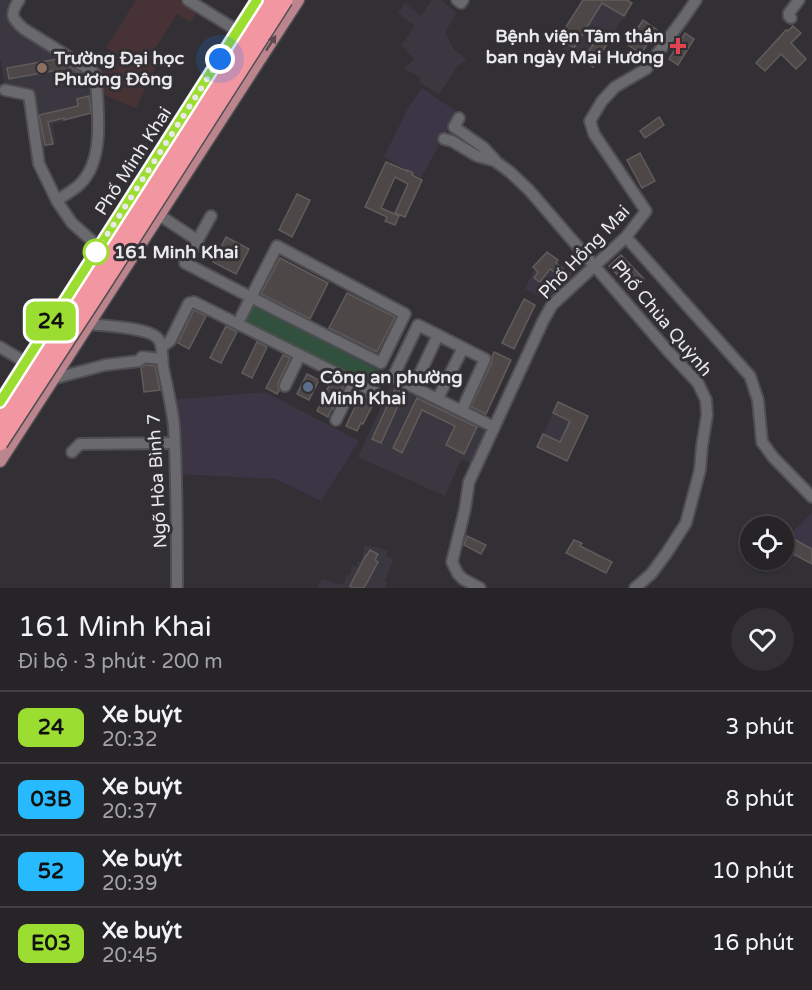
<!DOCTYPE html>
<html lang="vi">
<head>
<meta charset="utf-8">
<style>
	body { margin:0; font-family:"Varela Round",sans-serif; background:#323033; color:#f1f3f6; height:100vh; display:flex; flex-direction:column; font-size:22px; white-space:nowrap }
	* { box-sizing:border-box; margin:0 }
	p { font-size:20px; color:#a4a4a7 }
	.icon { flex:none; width:33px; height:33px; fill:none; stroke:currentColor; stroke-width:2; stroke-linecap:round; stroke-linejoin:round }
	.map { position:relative; height:588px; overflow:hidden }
	.panel { display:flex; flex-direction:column; background:#262427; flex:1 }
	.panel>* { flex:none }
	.badge { padding:0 12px; border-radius:9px; font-size:21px; line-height:39px }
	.fabs { position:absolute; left:740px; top:516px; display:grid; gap:12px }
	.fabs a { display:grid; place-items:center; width:54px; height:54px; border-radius:50%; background:#262427; box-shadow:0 2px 4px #0004,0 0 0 2px #424144; font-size:30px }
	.you { position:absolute; width:30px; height:30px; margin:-15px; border:4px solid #fff; border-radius:50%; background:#1a73e8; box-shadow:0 0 0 9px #1a73e833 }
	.map>.badge { position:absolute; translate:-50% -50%; box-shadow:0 0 0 3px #fff }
	.round { display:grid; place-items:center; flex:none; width:63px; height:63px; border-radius:32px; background:#323033 }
	.headline { display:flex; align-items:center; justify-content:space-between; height:102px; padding:0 18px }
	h1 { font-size:28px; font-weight:600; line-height:45px }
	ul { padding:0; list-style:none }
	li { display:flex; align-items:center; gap:18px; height:72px; padding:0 18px; border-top:2px solid #424144 }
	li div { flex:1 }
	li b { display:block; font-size:22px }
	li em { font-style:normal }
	li .badge { min-width:66px; font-weight:700; text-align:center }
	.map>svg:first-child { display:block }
</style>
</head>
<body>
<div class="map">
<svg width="812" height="588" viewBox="0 0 812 588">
	<rect width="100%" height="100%" fill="#323034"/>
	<!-- commercial -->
	<g fill="#3c3546">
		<path d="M 422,88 L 457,112 L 421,178 L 384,157 L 409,106 Z"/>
		<path d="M 547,252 L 558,260 L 556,263 L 574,278 L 553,297 L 545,299 L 525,289 L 534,269 L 533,267 Z"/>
		<path d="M 265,392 L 359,441 L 321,501 L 276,479 L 178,474 L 171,400 Z"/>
		<path d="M 812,513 L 812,565 L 796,557 L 783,556 L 783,541 Z"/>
	</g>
	<!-- industrial -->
	<path fill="#473335" d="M 136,0 L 179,0 L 198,11 L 190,22 L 177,14 L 152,53 L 160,57 L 136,108 L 97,92 L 98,80 L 114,52 L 106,48 Z"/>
	<!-- built -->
	<g fill="#3a3741">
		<path d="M 0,0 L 16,0 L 11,17 L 92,75 L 93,114 L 53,124 L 56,144 L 39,149 L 32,97 L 5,89 L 1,61 L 0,60 Z"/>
		<path d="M 432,0 L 441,0 L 457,13 L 445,32 L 454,50 L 461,54 L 466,60 L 457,67 L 439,94 L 419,82 L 421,78 L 404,69 L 414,59 L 401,45 L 415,26 L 398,13 L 405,3 L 421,16 Z"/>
		<path d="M 583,0 L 627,0 L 632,3 L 593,67 L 556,44 Z"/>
		<path d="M 391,385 L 488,429 L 472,464 L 461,459 L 445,496 L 358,457 Z"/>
		<path d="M 558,402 L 588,416 L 567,461 L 537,447 Z"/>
		<path d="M 364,545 L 388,550 L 386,556 L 393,559 L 385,581 L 388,582 L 385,588 L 317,588 L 322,579 L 343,585 L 347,575 L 351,574 L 351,566 L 357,566 L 357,561 L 360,562 L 363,556 Z"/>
	</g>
	<!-- green -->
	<path fill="#31513e" d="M 254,305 L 384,373 L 376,390 L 245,323 Z"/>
	<!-- building -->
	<g fill="#4d4847" stroke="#615c5b" stroke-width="1.5">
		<path d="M 583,0 L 627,0 L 632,3 L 624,16 L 602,3 L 574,48 L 559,38 Z"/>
		<path d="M 643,20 L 657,30 L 642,52 L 639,53 L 627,44 Z"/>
		<path d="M 793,26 L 801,33 L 791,43 L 806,59 L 796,69 L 781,54 L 765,71 L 756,63 L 786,30 L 788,31 Z"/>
		<path d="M 600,33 L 610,39 L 593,67 L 583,61 Z"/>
		<path d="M 685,33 L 694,39 L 678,65 L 669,59 Z"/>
		<path d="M 57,59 L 89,78 L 84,87 L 58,70 L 9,79 L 7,68 Z"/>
		<path d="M 89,96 L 91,113 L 64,120 L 64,118 L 48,122 L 53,144 L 45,145 L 39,115 L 78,106 L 77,99 Z"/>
		<path d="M 659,117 L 664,125 L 645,138 L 640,131 Z"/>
		<path d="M 640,153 L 655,181 L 642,188 L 627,160 Z"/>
		<path d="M 386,162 L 407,171 L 407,170 L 413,173 L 412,175 L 422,180 L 405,217 L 395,213 L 408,184 L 395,177 L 381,208 L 399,216 L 395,225 L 385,221 L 387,217 L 365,207 Z"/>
		<path d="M 297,194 L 310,200 L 292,237 L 279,230 Z"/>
		<path d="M 226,237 L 249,249 L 236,274 L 213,262 Z"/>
		<path d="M 547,252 L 558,260 L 556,263 L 570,274 L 565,281 L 550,269 L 540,282 L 534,278 L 538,272 L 533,267 Z"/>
		<path d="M 621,255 L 644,279 L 632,290 L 609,266 Z"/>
		<path d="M 280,258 L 328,283 L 310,319 L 261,294 Z"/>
		<path d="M 347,293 L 395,317 L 377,352 L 329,328 Z"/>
		<path d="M 524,299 L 535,305 L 514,349 L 502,343 Z"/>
		<path d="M 194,310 L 206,316 L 189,349 L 178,343 Z"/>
		<path d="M 226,326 L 237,332 L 221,363 L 210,358 Z"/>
		<path d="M 257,342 L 267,347 L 252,378 L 242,373 Z"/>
		<path d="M 494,352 L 511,360 L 486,414 L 471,407 L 492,362 L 492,357 Z"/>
		<path d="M 283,355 L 290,358 L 278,383 L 278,387 L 279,391 L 277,394 L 266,388 Z"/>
		<path d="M 145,365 L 155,366 L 160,390 L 144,392 L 141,368 Z"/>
		<path d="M 307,374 L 319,380 L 309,400 L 297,394 Z"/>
		<path d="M 332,379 L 344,385 L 333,409 L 332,408 L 328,417 L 317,411 Z"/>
		<path d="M 395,389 L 404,393 L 381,443 L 372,439 Z"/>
		<path d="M 361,394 L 373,400 L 370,405 L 372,406 L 363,424 L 361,423 L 357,431 L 346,426 Z"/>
		<path d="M 417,398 L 477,427 L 464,454 L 446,445 L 455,426 L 422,410 L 402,453 L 393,448 Z"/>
		<path d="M 558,402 L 588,416 L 567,461 L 537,447 L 543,434 L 560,442 L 570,421 L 553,413 Z"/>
		<path d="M 467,536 L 486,545 L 481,554 L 464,545 Z"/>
		<path d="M 790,537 L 812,549 L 812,564 L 784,549 Z"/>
		<path d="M 574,540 L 582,543 L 580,546 L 612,562 L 606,573 L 566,553 Z"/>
		<path d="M 370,550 L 378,554 L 375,560 L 378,562 L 364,588 L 353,588 L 350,586 L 366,555 L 367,555 Z"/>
	</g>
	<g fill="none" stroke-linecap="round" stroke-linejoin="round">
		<!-- minor casing -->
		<g stroke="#4f4e52" stroke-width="14">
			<g id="minor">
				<path d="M 19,0 C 10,14 11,18 24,29 L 93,72 L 96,75 C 97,108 106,159 80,184 C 73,191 64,195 57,201"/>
				<path d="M 188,0 L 238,31"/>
				<path d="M 457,0 L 461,3 L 463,0"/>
				<path d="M 791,18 L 789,16 L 789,13 L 799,0"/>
				<path d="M 5,90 L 29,95 L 39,164 L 57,201 L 72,223 L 99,247"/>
				<path d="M 459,118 L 454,127 L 483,147 L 495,160"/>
				<path d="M 444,139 L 452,141 L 477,156 L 495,161 L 510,172 L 529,190 L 668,351 L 698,383 L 706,400 L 707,415 L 702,446 L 700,470 L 686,523 L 666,554 L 651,574 L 635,588"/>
				<path d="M 159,215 L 197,240"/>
				<path d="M 211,216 L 185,263 C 250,297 315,330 381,363 L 405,314 L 277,246 L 241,317"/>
				<path d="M 626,237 L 750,376 L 758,400 L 762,442 L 773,457 L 812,497"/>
				<path d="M 88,324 C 104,326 151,327 159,340 C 163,346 162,360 163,367 C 167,387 172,407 174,426 C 177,480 177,534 177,588"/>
				<path d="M 161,345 L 166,344 L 170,341 L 189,303 L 194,302 L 376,393"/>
				<path d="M 0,347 L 25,362"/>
				<path d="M 52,379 L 105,365 L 139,361 L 142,357 L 162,359"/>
				<path d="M 285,386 L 300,355"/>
				<path d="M 414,386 L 438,335"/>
				<path d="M 438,398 L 463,348"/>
				<path d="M 462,410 L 485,359 L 418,325 L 393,377 L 494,427"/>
				<path d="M 336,420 L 354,383"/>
				<path d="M 72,452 L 80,444 L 174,443"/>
				<path d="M 480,588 L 463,579 L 458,574 L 452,562 L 465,509 L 469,482 L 543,321 L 552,305 L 626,237 L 646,211 L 594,134 L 590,121 L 602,101 L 615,87 L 646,69 L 685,16 L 696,0"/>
			</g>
		</g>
		<!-- major casing -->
		<g stroke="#4f4e52" stroke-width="15">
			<g id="major">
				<path d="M 0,402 L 257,0"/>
				<path d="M 0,461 L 298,0"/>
			</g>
		</g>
		<!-- minor -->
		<use href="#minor" stroke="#6a696d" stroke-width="10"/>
		<!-- major -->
		<use href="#major" stroke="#bc858d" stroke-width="12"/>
		<!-- highway-bridge casing -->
		<g stroke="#4f4e52" stroke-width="18" stroke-linecap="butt">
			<g id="highway-bridge">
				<path d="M 0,422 L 104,264 L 272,0"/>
				<path d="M 0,443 L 101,288 L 285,0"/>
			</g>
		</g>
		<!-- highway-bridge -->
		<use href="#highway-bridge" stroke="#f297a2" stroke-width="15"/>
	</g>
	<!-- one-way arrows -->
	<defs><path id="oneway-solid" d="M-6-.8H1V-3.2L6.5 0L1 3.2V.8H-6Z" transform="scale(1.5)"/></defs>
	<use fill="#5b4a4f" href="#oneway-solid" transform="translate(271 43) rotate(-57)"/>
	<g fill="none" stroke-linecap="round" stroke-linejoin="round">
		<!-- line casing -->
		<g stroke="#fff" stroke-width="14">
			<path id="line" d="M 0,402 L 257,0"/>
		</g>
		<!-- line -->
		<use href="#line" stroke="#9cdd31" stroke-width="9"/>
		<!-- walk -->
		<path stroke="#e9e8eb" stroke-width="6" stroke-dasharray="0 10.8" d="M 96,252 L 220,59"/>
	</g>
	<!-- markers -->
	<path fill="#e0444e" stroke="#323034" stroke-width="2" d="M675 37h6v6h6v6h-6v6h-6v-6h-6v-6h6z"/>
	<circle fill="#8d6e63" stroke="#323034" stroke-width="2" cx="42" cy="68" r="6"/>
	<circle fill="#fff" stroke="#9cdd31" stroke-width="3" cx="96" cy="252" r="12"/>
	<circle fill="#5c6f8a" stroke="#323034" stroke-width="2" cx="308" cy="387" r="6"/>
	<g text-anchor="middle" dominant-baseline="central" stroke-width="6" stroke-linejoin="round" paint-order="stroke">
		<!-- poi labels -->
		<g font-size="18" font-weight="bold" fill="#e9e8eb" stroke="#323034" text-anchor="start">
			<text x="664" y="36" text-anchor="end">Bệnh viện Tâm thần<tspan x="664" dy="21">ban ngày Mai Hương</tspan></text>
			<text x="54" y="58">Trường Đại học<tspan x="54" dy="21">Phương Đông</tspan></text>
			<text x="320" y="377">Công an phường<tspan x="320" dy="21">Minh Khai</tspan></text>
		</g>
		<!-- street labels -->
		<g font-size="18" fill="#e9e8eb" stroke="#323034">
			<text transform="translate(133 161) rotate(-57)">Phố Minh Khai</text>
			<text transform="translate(584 252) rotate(-46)">Phố Hồng Mai</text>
			<text transform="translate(662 318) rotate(50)">Phố Chùa Quỳnh</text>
			<text transform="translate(157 481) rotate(-93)">Ngõ Hòa Bình 7</text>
		</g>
		<!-- stop labels -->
		<g font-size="18" font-weight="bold" fill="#e9e8eb" stroke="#323034" text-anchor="start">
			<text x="114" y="252">161 Minh Khai</text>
		</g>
	</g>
</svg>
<div class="fabs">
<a><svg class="icon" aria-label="locate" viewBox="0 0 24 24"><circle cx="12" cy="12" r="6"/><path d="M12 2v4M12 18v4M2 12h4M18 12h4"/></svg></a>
</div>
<div class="you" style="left:220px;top:59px"></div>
<b class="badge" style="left:51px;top:321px;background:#9cdd31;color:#111">24</b>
</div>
<section class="panel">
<div class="headline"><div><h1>161 Minh Khai</h1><p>Đi bộ · 3 phút · 200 m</p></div><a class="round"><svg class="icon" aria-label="heart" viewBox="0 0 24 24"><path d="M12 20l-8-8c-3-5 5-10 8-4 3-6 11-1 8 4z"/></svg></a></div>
<ul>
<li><span class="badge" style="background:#9cdd31;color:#111">24</span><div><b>Xe buýt</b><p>20:32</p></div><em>3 phút</em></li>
<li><span class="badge" style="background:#27baff;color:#111">03B</span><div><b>Xe buýt</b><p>20:37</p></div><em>8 phút</em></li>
<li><span class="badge" style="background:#27baff;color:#111">52</span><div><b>Xe buýt</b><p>20:39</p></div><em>10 phút</em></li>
<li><span class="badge" style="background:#9cdd31;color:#111">E03</span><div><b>Xe buýt</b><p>20:45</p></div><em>16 phút</em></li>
</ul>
</section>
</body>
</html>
